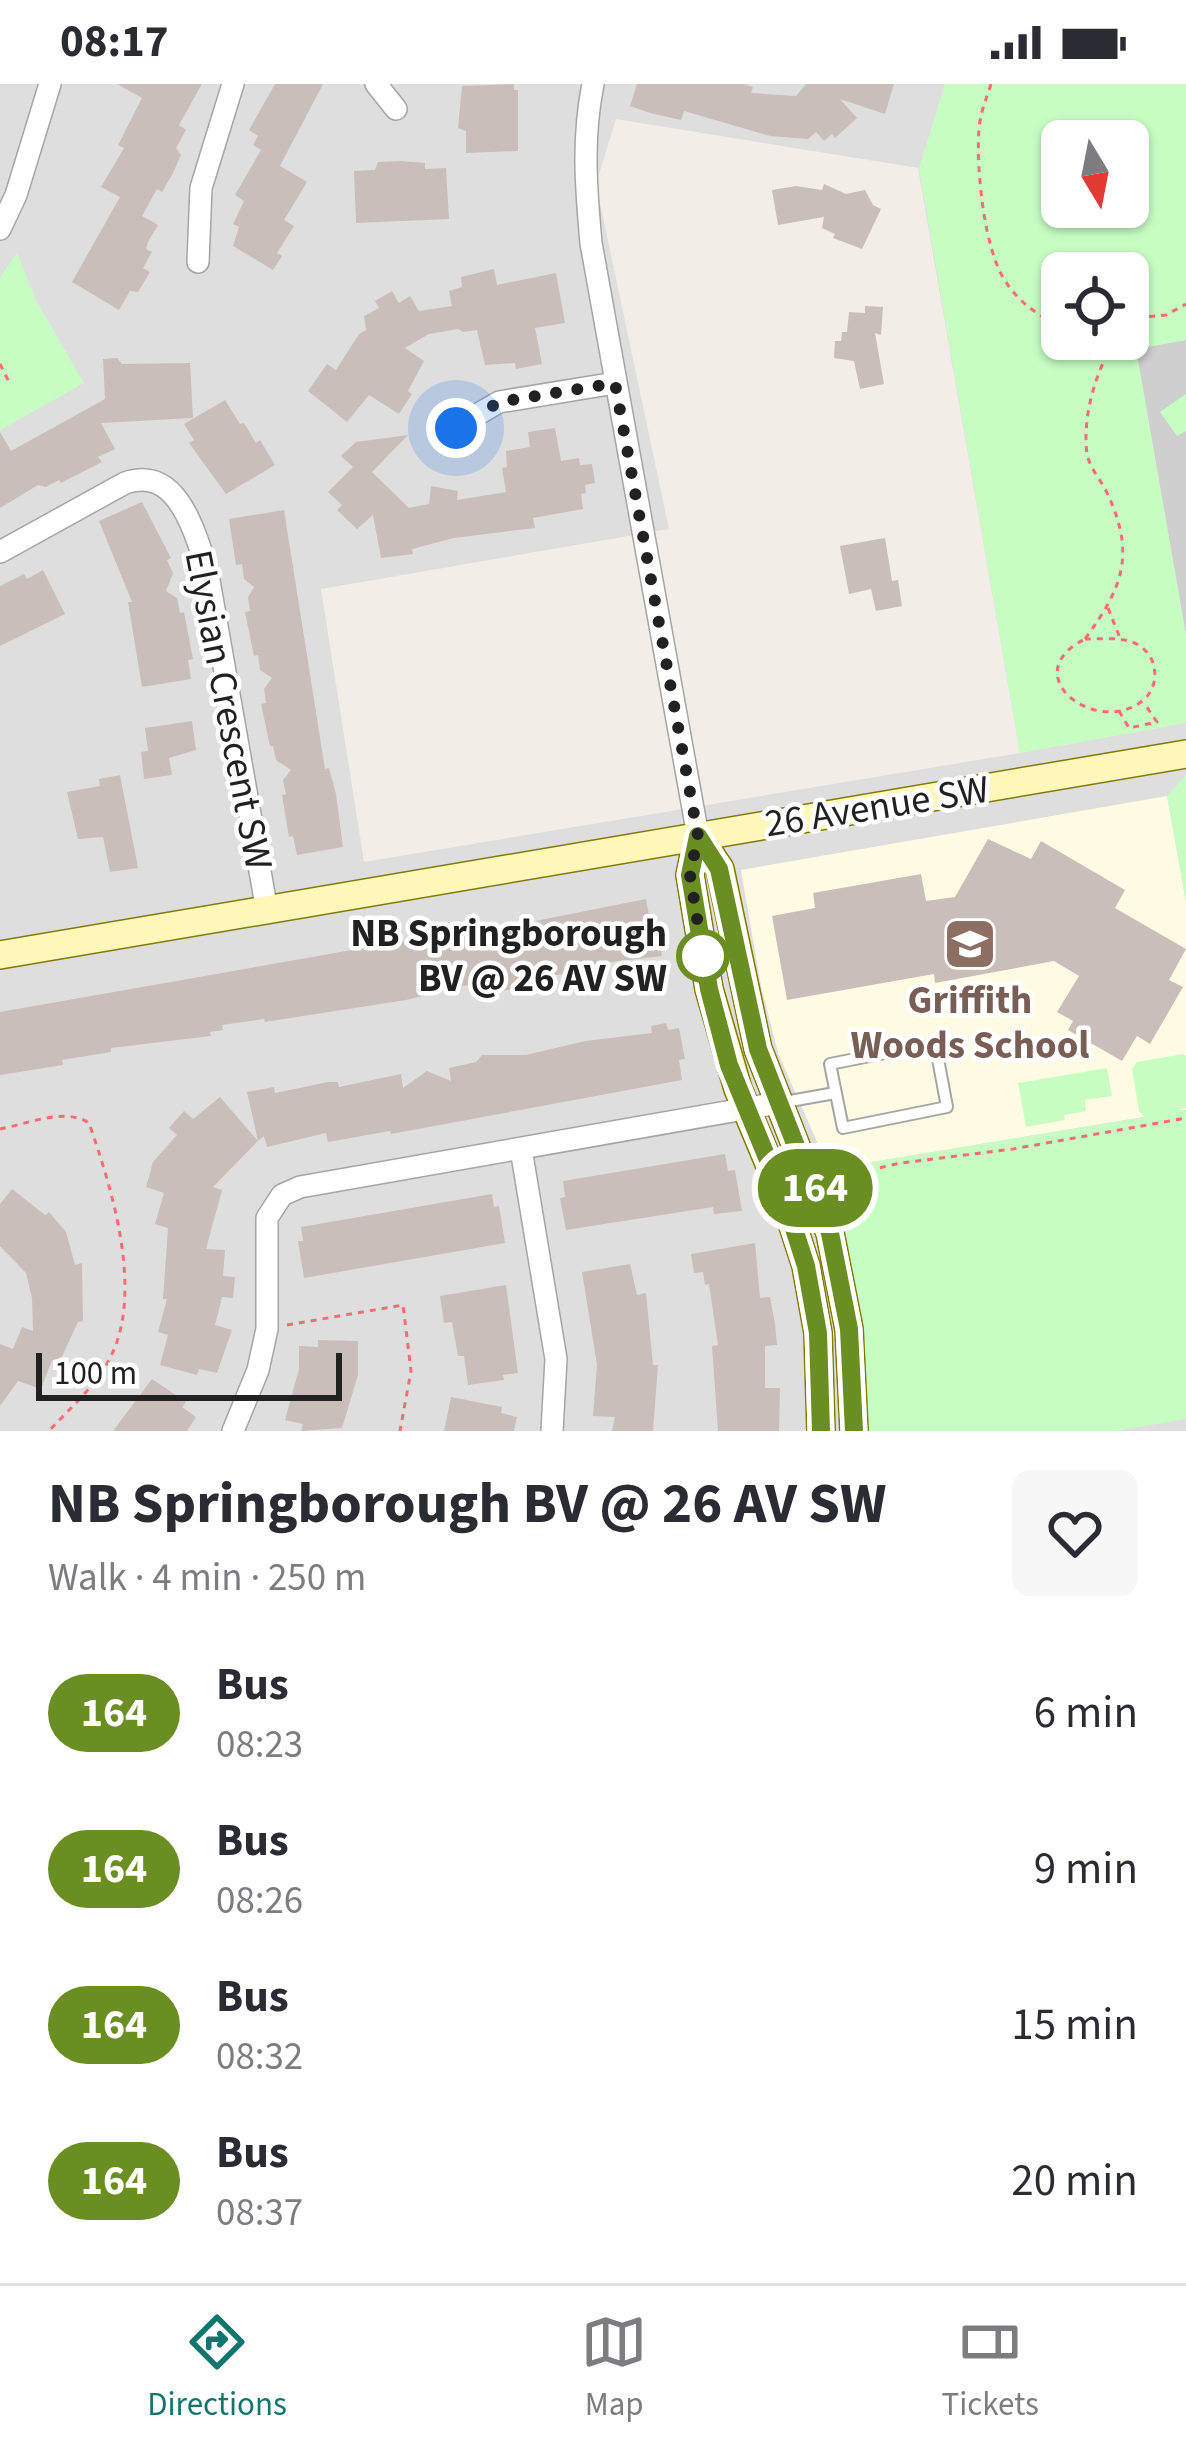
<!DOCTYPE html>
<html lang="en">
<head>
<meta charset="utf-8">
<style>
	body { margin:0; font-family:"Source Sans 3",sans-serif; background:#f7f7f7; color:#2b2b33; height:100vh; display:flex; flex-direction:column; font-size:45px; white-space:nowrap }
	* { box-sizing:border-box; margin:0 }
	p { font-size:39px; color:#7c7c81 }
	.icon { flex:none; width:66px; height:66px; fill:none; stroke:currentColor; stroke-width:2; stroke-linecap:round; stroke-linejoin:round }
	.map { position:relative; height:1347px; overflow:hidden }
	.drawer { display:flex; flex-direction:column; background:#fff; flex:1 }
	.drawer>* { flex:none }
	.badge { padding:0 24px; border-radius:39px; font-size:42px; line-height:78px }
	.needle { width:78px; rotate:170deg }
	.tools { position:absolute; left:1041px; top:36px; display:grid; gap:24px }
	.tools a { display:grid; place-items:center; width:108px; height:108px; border-radius:18px; background:#fff; box-shadow:0 3px 9px #0004; font-size:60px }
	.scale { position:absolute; left:36px; bottom:30px; width:306px; box-sizing:border-box; padding-left:12px; border:6px solid #212121; border-top:0; font-size:33px; line-height:42px; white-space:nowrap; color:#212121; -webkit-text-stroke:9px #fff; paint-order:stroke }
	.you { position:absolute; width:60px; height:60px; margin:-30px; border:9px solid #fff; border-radius:50%; background:#1a73e8; box-shadow:0 0 0 18px #1a73e833 }
	.map>.badge { position:absolute; translate:-50% -50%; box-shadow:0 0 0 6px #fff }
	.round { display:grid; place-items:center; flex:none; width:126px; height:126px; border-radius:18px; background:#f7f7f7 }
	.headline { display:flex; align-items:center; justify-content:space-between; height:204px; padding:0 48px }
	h1 { font-size:57px; font-weight:700; line-height:90px }
	ul { padding:0; list-style:none }
	li { display:flex; align-items:center; gap:36px; height:156px; padding:0 48px }
	li div { flex:1 }
	li b { display:block; font-size:45px }
	li em { font-style:normal }
	li .badge { min-width:132px; font-weight:700; text-align:center }
	.status { display:flex; justify-content:space-between; align-items:center; height:84px; padding:0 60px; background:#fff; direction:ltr }
	.status svg { height:33px; fill:currentColor }
	.menu { display:flex; justify-content:space-around; align-items:center; height:168px; border-top:3px solid #e1e1e2; background:#fff; font-size:33px; color:#7c7c81 }
	.menu a { display:grid; justify-items:center; gap:6px }
	.menu .selected { color:#0f766e }
	.map>svg:first-child { display:block }
</style>
</head>
<body>
<div class="status"><b>08:17</b><svg viewBox="0 0 49 12"><path d="M0 12V9h3v3zM5 12V6h3v6zM10 12V3h3v9zM15 12V0h3v12zM26 1h20v11H26zM47 4h2v5h-2z"/></svg></div>
<div class="map">
<svg width="1186" height="1347" viewBox="0 0 1186 1347">
	<rect width="100%" height="100%" fill="#f2ede7"/>
	<!-- residential -->
	<path fill="#dfdede" fill-rule="evenodd" d="M 0,0 L 1186,0 L 1186,1347 L 0,1347 ZM 616,35 L 918,84 L 1020,669 L 364,778 L 321,505 L 669,445 L 596,100 ZM 1062,57 L 1128,57 L 1128,123 L 1062,123 ZM 1062,189 L 1128,189 L 1128,255 L 1062,255 Z"/>
	<!-- education -->
	<path fill="#fffbe3" d="M 1167,712 L 1186,818 L 1186,1026 L 829,1085 L 778,969 L 761,902 L 741,786 Z"/>
	<!-- religious -->
	<path fill="#cfcfcf" d="M 1186,256 L 1186,551 L 1136,265 Z"/>
	<!-- park -->
	<g fill="#c7fdc3" fill-rule="evenodd">
		<path d="M 945,0 L 1186,0 L 1186,256 L 1136,265 L 1186,551 L 1186,639 L 1020,669 L 919,84 ZM 1062,57 L 1128,57 L 1128,123 L 1062,123 ZM 1062,189 L 1128,189 L 1128,255 L 1062,255 Z"/>
		<path d="M 17,169 L 37,218 L 84,299 L 0,346 L 0,194 Z"/>
		<path d="M 1186,310 L 1186,347 L 1177,352 L 1160,328 Z"/>
		<path d="M 1186,691 L 1186,818 L 1167,712 Z"/>
		<path d="M 1183,970 L 1186,972 L 1186,1024 L 1176,1026 L 1186,1026 L 1186,1335 L 1115,1347 L 866,1347 C 866,1285 865,1218 845,1158 C 838,1134 827,1110 818,1087 L 1145,1033 L 1139,1027 L 1132,985 L 1137,978 Z"/>
		<path d="M 1107,984 L 1112,1012 L 1085,1016 L 1086,1027 L 1064,1031 L 1065,1036 L 1026,1043 L 1018,999 Z"/>
	</g>
	<!-- building -->
	<g fill="#cabeba">
		<path d="M 117,0 L 202,0 L 179,41 L 186,46 L 176,64 L 181,71 L 173,89 L 162,108 L 157,105 L 142,132 L 158,141 L 148,158 L 146,165 L 152,168 L 143,184 L 150,188 L 138,208 L 130,207 L 119,226 L 72,198 L 120,113 L 101,103 L 124,64 L 118,61 L 142,14 Z"/>
		<path d="M 275,0 L 323,0 L 280,82 L 307,98 L 284,136 L 294,142 L 277,169 L 282,172 L 273,186 L 233,162 L 239,143 L 233,140 L 244,117 L 235,111 L 261,66 L 253,61 L 258,52 L 249,46 Z"/>
		<path d="M 514,0 L 514,6 L 518,6 L 518,67 L 466,69 L 466,47 L 458,44 L 462,2 Z"/>
		<path d="M 637,0 L 744,0 L 753,3 L 751,9 L 796,12 L 806,0 L 894,0 L 885,30 L 840,15 L 857,34 L 835,54 L 832,50 L 824,57 L 816,48 L 808,55 L 770,52 L 684,27 L 681,36 L 650,29 L 630,22 Z"/>
		<path d="M 401,77 L 425,79 L 425,85 L 446,84 L 449,135 L 356,139 L 354,87 L 375,86 L 378,78 Z"/>
		<path d="M 824,100 L 846,110 L 865,106 L 873,121 L 881,125 L 862,165 L 833,154 L 835,150 L 822,144 L 824,133 L 778,141 L 772,106 L 796,102 L 822,106 Z"/>
		<path d="M 494,185 L 497,201 L 556,189 L 565,239 L 535,244 L 542,280 L 516,285 L 515,279 L 485,281 L 477,246 L 463,248 L 458,245 L 429,250 L 405,264 L 424,277 L 408,307 L 412,310 L 399,330 L 369,311 L 347,338 L 308,307 L 327,280 L 336,286 L 359,250 L 366,246 L 364,232 L 379,224 L 375,217 L 392,207 L 399,219 L 410,212 L 419,227 L 452,222 L 449,207 L 462,203 L 461,193 Z"/>
		<path d="M 865,222 L 883,223 L 881,251 L 875,249 L 884,300 L 860,305 L 854,277 L 834,274 L 835,257 L 841,257 L 842,248 L 847,248 L 849,228 L 865,229 Z"/>
		<path d="M 117,274 L 122,280 L 190,279 L 193,334 L 101,339 L 115,365 L 98,373 L 102,378 L 61,399 L 59,396 L 46,403 L 38,401 L 0,424 L 0,348 L 11,367 L 105,315 L 103,275 Z"/>
		<path d="M 225,316 L 240,340 L 244,339 L 256,359 L 260,356 L 275,381 L 226,410 L 189,359 L 194,356 L 184,340 Z"/>
		<path d="M 555,344 L 561,377 L 579,374 L 580,381 L 592,380 L 595,399 L 585,401 L 586,409 L 581,410 L 583,425 L 533,434 L 535,444 L 454,454 L 412,465 L 413,470 L 381,474 L 373,431 L 357,445 L 337,426 L 342,421 L 328,408 L 353,383 L 341,372 L 356,358 L 408,351 L 372,388 L 409,424 L 429,420 L 431,402 L 458,407 L 457,416 L 506,408 L 502,384 L 507,383 L 506,367 L 530,363 L 528,348 Z"/>
		<path d="M 142,418 L 171,474 L 167,476 L 173,489 L 166,507 L 177,514 L 180,529 L 184,528 L 193,575 L 188,576 L 191,595 L 142,603 L 128,518 L 132,518 L 99,437 Z"/>
		<path d="M 284,426 L 325,685 L 329,684 L 336,710 L 343,763 L 297,771 L 293,752 L 289,753 L 282,711 L 286,710 L 283,696 L 291,686 L 276,676 L 273,662 L 270,662 L 261,620 L 266,619 L 264,605 L 272,594 L 260,586 L 258,571 L 254,572 L 245,528 L 250,527 L 248,513 L 254,503 L 244,495 L 242,480 L 236,481 L 229,435 Z"/>
		<path d="M 885,454 L 892,497 L 898,496 L 902,522 L 876,527 L 871,505 L 849,510 L 840,462 Z"/>
		<path d="M 43,486 L 65,530 L 0,562 L 0,502 L 24,490 L 27,495 Z"/>
		<path d="M 192,637 L 196,666 L 169,674 L 172,691 L 144,695 L 141,668 L 148,667 L 145,644 Z"/>
		<path d="M 120,691 L 138,784 L 110,788 L 103,753 L 78,755 L 67,708 L 100,702 L 99,695 Z"/>
		<path d="M 988,755 L 1031,775 L 1041,757 L 1125,806 L 1115,824 L 1186,865 L 1169,896 L 1183,903 L 1150,960 L 1137,952 L 1122,977 L 1068,946 L 1073,937 L 1057,928 L 1079,892 L 1054,877 L 935,899 L 934,890 L 787,916 L 772,832 L 815,824 L 813,809 L 921,790 L 926,817 L 955,813 Z"/>
		<path d="M 646,815 L 649,831 L 655,830 L 662,872 L 588,881 L 589,886 L 518,897 L 519,904 L 486,910 L 484,897 L 406,916 L 265,938 L 264,935 L 222,941 L 223,946 L 210,948 L 211,952 L 111,964 L 111,968 L 62,976 L 63,981 L 0,991 L 0,928 L 471,845 L 496,842 L 496,845 Z"/>
		<path d="M 666,939 L 668,946 L 679,944 L 685,975 L 679,976 L 682,996 L 391,1050 L 390,1047 L 328,1058 L 326,1049 L 267,1063 L 264,1052 L 258,1057 L 247,1008 L 274,1003 L 275,1009 L 328,998 L 338,998 L 339,1003 L 401,990 L 403,1004 L 427,987 L 451,997 L 449,984 L 476,978 L 482,971 L 526,971 L 585,957 L 652,949 L 651,942 Z"/>
		<path d="M 220,1013 L 258,1057 L 213,1103 L 222,1106 L 206,1165 L 225,1166 L 223,1192 L 235,1193 L 233,1214 L 222,1213 L 215,1241 L 232,1246 L 217,1289 L 199,1285 L 197,1291 L 160,1281 L 168,1251 L 158,1248 L 167,1215 L 163,1215 L 168,1144 L 155,1140 L 164,1109 L 146,1103 L 153,1078 L 177,1051 L 169,1044 L 184,1027 L 193,1035 Z"/>
		<path d="M 725,1070 L 728,1087 L 735,1086 L 742,1127 L 714,1130 L 713,1123 L 566,1146 L 560,1114 L 565,1113 L 563,1097 Z"/>
		<path d="M 12,1105 L 45,1131 L 49,1128 L 66,1148 L 75,1181 L 82,1179 L 83,1237 L 78,1238 L 59,1279 L 52,1276 L 41,1305 L 18,1297 L 0,1322 L 0,1260 L 13,1265 L 22,1243 L 33,1247 L 32,1214 L 26,1189 L 0,1162 L 0,1120 Z"/>
		<path d="M 492,1110 L 494,1123 L 499,1122 L 505,1159 L 304,1194 L 298,1157 L 303,1157 L 301,1143 Z"/>
		<path d="M 755,1159 L 760,1214 L 770,1213 L 775,1240 L 777,1261 L 765,1262 L 765,1304 L 780,1304 L 779,1347 L 718,1347 L 712,1262 L 718,1261 L 709,1200 L 705,1201 L 703,1188 L 694,1189 L 691,1170 Z"/>
		<path d="M 630,1180 L 637,1211 L 646,1209 L 653,1281 L 658,1281 L 653,1347 L 612,1347 L 615,1333 L 593,1332 L 597,1281 L 582,1188 Z"/>
		<path d="M 506,1201 L 518,1289 L 503,1291 L 504,1296 L 468,1301 L 464,1272 L 458,1272 L 452,1238 L 444,1239 L 440,1212 Z"/>
		<path d="M 318,1256 L 358,1257 L 358,1291 L 342,1344 L 301,1347 L 303,1340 L 285,1336 L 299,1285 L 299,1262 L 318,1263 Z"/>
		<path d="M 152,1295 L 186,1318 L 182,1323 L 196,1333 L 187,1347 L 113,1347 Z"/>
		<path d="M 451,1313 L 502,1323 L 501,1329 L 517,1333 L 514,1347 L 444,1347 Z"/>
	</g>
	<g fill="none" stroke-linecap="round" stroke-linejoin="round">
		<!-- lane casing -->
		<g stroke="#a5a5a5" stroke-width="14">
			<g id="lane">
				<path d="M 935,959 L 947,1023 L 843,1044 L 830,980 Z"/>
				<path d="M 779,1019 L 835,1009"/>
			</g>
		</g>
		<!-- street casing -->
		<g stroke="#a5a5a5" stroke-width="24">
			<g id="street">
				<path d="M 376,0 L 396,25"/>
				<path d="M 593,0 C 582,55 586,104 591,159 L 698,752"/>
				<path d="M 0,145 L 16,111 L 50,0"/>
				<path d="M 198,178 L 201,104 L 233,0"/>
				<path d="M 456,343 L 499,318 L 615,299"/>
				<path d="M 0,468 L 125,399 C 177,381 194,446 207,485 L 267,827"/>
				<path d="M 521,1065 L 556,1275 L 552,1347"/>
				<path d="M 233,1347 L 258,1286 L 267,1245 L 267,1134 L 282,1111 L 300,1103 L 778,1019"/>
			</g>
		</g>
		<!-- secondary casing -->
		<g stroke="#807a00" stroke-width="30">
			<g id="secondary">
				<path d="M 698,752 L 720,785 L 758,965 L 830,1149 L 849,1245 L 854,1347"/>
				<path d="M 698,752 L 690,791 L 709,905 L 738,1005 L 786,1120 L 806,1182 L 818,1249 L 821,1347"/>
				<path d="M 0,871 L 1186,670"/>
			</g>
		</g>
		<!-- path -->
		<g stroke="#ff6b73" stroke-width="3" stroke-dasharray="6 6" stroke-linecap="butt">
			<path d="M 991,0 C 986,16 980,29 979,46 C 976,84 984,163 1004,195 C 1018,218 1038,232 1062,242"/>
			<path d="M 1128,240 L 1133,234 L 1166,231 L 1186,220"/>
			<path d="M 1080,255 L 1103,275"/>
			<path d="M 0,280 L 9,298"/>
			<path d="M 1108,524 L 1120,554"/>
			<path d="M 1085,555 C 1122,504 1136,472 1108,411 C 1102,397 1090,385 1087,370 C 1082,332 1096,286 1116,255"/>
			<path d="M 1085,555 C 1100,555 1118,553 1132,558 C 1158,567 1163,602 1141,618 C 1094,652 1015,590 1085,555 Z"/>
			<path d="M 1119,627 L 1129,644 L 1157,638 L 1144,619"/>
			<path d="M 0,1045 C 27,1040 66,1023 89,1039 C 112,1105 145,1210 109,1276 C 95,1303 69,1325 49,1347"/>
			<path d="M 833,1094 L 901,1079 L 1013,1065 L 1186,1034"/>
			<path d="M 287,1241 L 403,1221 L 411,1287 L 400,1347"/>
		</g>
		<!-- lane -->
		<use href="#lane" stroke="#fff" stroke-width="10"/>
		<!-- street -->
		<use href="#street" stroke="#fff" stroke-width="21"/>
		<!-- secondary -->
		<use href="#secondary" stroke="#fef7b9" stroke-width="27"/>
	</g>
	<g fill="none" stroke-linecap="round" stroke-linejoin="round">
		<!-- line casing -->
		<g stroke="#fff" stroke-width="27">
			<path id="line" d="M 821,1347 L 818,1249 L 806,1182 L 786,1120 L 729,981 L 709,905 L 690,791 L 698,752 L 719,785 L 758,965 L 830,1149 L 849,1245 L 854,1347"/>
		</g>
		<!-- line -->
		<use href="#line" stroke="#6b8e23" stroke-width="18"/>
		<!-- walk -->
		<path stroke="#212121" stroke-width="12" stroke-dasharray="0 21.6" d="M 456,344 L 499,318 L 615,299 L 698,752 L 690,791 L 703,872"/>
	</g>
	<!-- icons -->
	<defs>
		<g id="school-square" transform="scale(2.7)"><rect x="-9" y="-9" width="18" height="18" rx="4" fill="#8d6e63" stroke="#fff"/><path d="M0-5L7-2L0 1L-7-2ZM-4 1L0 2.5L4 1V4Q0 6-4 4Z" fill="#fff"/></g>
	</defs>
	<g fill-rule="evenodd">
		<use href="#school-square" x="970" y="860"/>
	</g>
	<!-- markers -->
	<circle fill="#fff" stroke="#6b8e23" stroke-width="6" cx="703" cy="872" r="24"/>
	<g text-anchor="middle" dominant-baseline="central" stroke-width="9" stroke-linejoin="round" paint-order="stroke">
		<!-- street labels -->
		<g font-size="39" fill="#212121" stroke="#fff">
			<text transform="translate(228 626) rotate(79)">Elysian Crescent SW</text>
			<text transform="translate(877 723) rotate(-9)">26 Avenue SW</text>
		</g>
		<!-- stop labels -->
		<g font-size="39" font-weight="bold" fill="#212121" stroke="#fff" text-anchor="end">
			<text x="667" y="850">NB Springborough<tspan x="667" dy="45">BV @ 26 AV SW</tspan></text>
		</g>
		<!-- education labels -->
		<g font-size="39" font-weight="bold" fill="#785e54" stroke="#fff">
			<text x="970" y="917">Griffith<tspan x="970" dy="45">Woods School</tspan></text>
		</g>
	</g>
</svg>
<div class="tools">
<a><svg class="needle" viewBox="-14 -14 28 28"><path d="M0-13l5 13h-10z" fill="#e53935"/><path d="M0 13l5-13h-10z" fill="#7c7c81"/></svg></a>
<a><svg class="icon" aria-label="locate" viewBox="0 0 24 24"><circle cx="12" cy="12" r="6"/><path d="M12 2v4M12 18v4M2 12h4M18 12h4"/></svg></a>
</div>
<div class="scale">100 m</div>
<div class="you" style="left:456px;top:344px"></div>
<b class="badge" style="left:815px;top:1104px;background:#6b8e23;color:#fff">164</b>
</div>
<section class="drawer">
<div class="headline"><div><h1>NB Springborough BV @ 26 AV SW</h1><p>Walk · 4 min · 250 m</p></div><a class="round"><svg class="icon" aria-label="heart" viewBox="0 0 24 24"><path d="M12 20l-8-8c-3-5 5-10 8-4 3-6 11-1 8 4z"/></svg></a></div>
<ul>
<li><span class="badge" style="background:#6b8e23;color:#fff">164</span><div><b>Bus</b><p>08:23</p></div><em>6 min</em></li>
<li><span class="badge" style="background:#6b8e23;color:#fff">164</span><div><b>Bus</b><p>08:26</p></div><em>9 min</em></li>
<li><span class="badge" style="background:#6b8e23;color:#fff">164</span><div><b>Bus</b><p>08:32</p></div><em>15 min</em></li>
<li><span class="badge" style="background:#6b8e23;color:#fff">164</span><div><b>Bus</b><p>08:37</p></div><em>20 min</em></li>
</ul>
</section>
<nav class="menu">
<a class="selected"><svg class="icon" aria-label="directions" viewBox="0 0 24 24"><path d="M12 3l9 9-9 9-9-9zM9 14v-3h6M13 9l2 2-2 2"/></svg>Directions</a>
<a><svg class="icon" aria-label="map" viewBox="0 0 24 24"><path d="M3 6l6-2 6 2 6-2v14l-6 2-6-2-6 2zM9 4v14M15 6v14"/></svg>Map</a>
<a><svg class="icon" aria-label="tickets" viewBox="0 0 24 24"><path d="M3 7h18v10H3zM15 7v10"/></svg>Tickets</a>
</nav>
</body>
</html>
